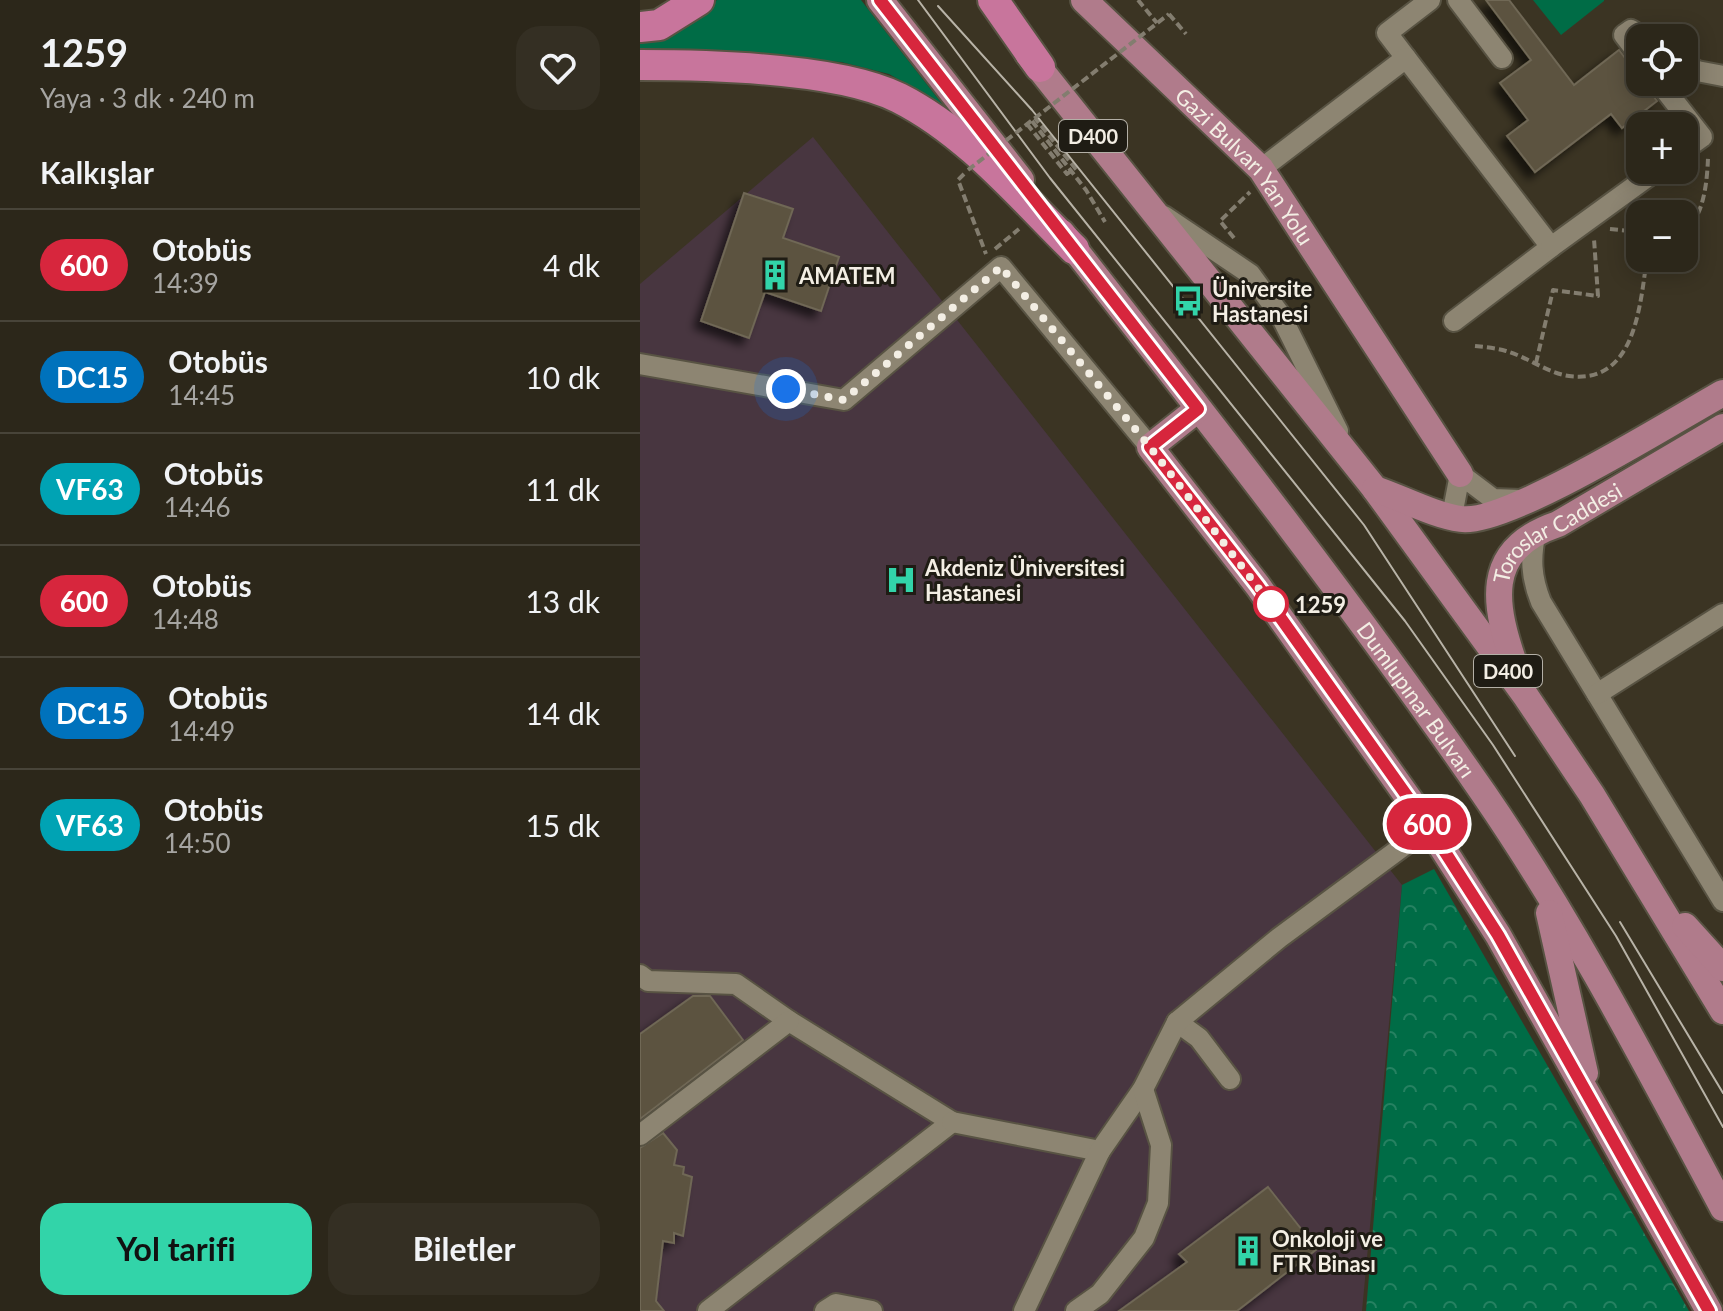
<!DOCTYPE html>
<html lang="tr">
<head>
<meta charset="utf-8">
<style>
	body { margin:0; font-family:Lato,sans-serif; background:#342f23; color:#f1f3f6; height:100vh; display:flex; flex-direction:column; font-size:30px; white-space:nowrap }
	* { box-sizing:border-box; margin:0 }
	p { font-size:26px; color:#a6a5a2 }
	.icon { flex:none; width:44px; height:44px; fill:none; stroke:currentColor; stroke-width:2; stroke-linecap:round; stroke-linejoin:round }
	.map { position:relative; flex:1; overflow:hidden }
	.drawer { display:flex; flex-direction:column; background:#2c271a; width:640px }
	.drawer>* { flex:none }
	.badge { padding:0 16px; border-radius:26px; font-size:28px; line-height:52px }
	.buttons { position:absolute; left:986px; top:24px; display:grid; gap:16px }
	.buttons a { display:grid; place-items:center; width:72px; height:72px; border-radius:16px; background:#2c271a; box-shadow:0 4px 20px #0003,0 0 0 2px #484439; font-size:40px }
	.you { position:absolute; width:40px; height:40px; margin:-20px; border:6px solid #fff; border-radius:50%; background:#1a73e8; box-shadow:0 0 0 12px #1a73e833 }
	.map>.badge { position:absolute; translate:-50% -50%; box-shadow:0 0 0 4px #fff }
	h2 { padding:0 40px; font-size:30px; line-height:72px }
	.round { display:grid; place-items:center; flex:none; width:84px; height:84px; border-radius:24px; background:#342f23 }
	.summary { display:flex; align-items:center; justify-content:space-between; height:136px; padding:0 40px }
	h1 { font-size:38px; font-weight:700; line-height:60px }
	.primary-button { display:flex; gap:16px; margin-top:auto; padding:16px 40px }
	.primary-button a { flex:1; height:92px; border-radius:24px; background:#32d4a9; color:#111; font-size:32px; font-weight:700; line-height:92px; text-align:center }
	.primary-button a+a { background:#342f23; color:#f1f3f6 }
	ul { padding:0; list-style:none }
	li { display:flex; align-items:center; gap:24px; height:112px; padding:0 40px; border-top:2px solid #484439 }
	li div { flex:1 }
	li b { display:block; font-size:30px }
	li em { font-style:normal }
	li .badge { min-width:88px; font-weight:700; text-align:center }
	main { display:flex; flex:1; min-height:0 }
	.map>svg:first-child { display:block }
</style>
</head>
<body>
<main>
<section class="drawer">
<div class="summary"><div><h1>1259</h1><p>Yaya · 3 dk · 240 m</p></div><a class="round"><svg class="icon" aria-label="heart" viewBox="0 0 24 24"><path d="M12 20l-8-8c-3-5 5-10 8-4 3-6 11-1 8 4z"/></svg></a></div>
<h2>Kalkışlar</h2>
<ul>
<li><span class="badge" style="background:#d7263d;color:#fff">600</span><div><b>Otobüs</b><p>14:39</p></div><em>4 dk</em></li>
<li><span class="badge" style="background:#0072bc;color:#fff">DC15</span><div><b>Otobüs</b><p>14:45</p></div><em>10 dk</em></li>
<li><span class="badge" style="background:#00a3b4;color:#fff">VF63</span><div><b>Otobüs</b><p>14:46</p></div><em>11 dk</em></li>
<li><span class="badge" style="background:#d7263d;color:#fff">600</span><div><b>Otobüs</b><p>14:48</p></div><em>13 dk</em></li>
<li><span class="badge" style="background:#0072bc;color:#fff">DC15</span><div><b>Otobüs</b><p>14:49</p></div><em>14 dk</em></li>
<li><span class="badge" style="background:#00a3b4;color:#fff">VF63</span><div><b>Otobüs</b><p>14:50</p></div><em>15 dk</em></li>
</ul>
<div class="primary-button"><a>Yol tarifi</a><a>Biletler</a></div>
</section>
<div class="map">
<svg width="1083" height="1311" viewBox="0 0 1083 1311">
	<defs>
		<pattern id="forest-crowns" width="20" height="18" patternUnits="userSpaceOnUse" patternTransform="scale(2)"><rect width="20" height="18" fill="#006c46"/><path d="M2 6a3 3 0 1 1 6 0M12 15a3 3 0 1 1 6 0" fill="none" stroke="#268161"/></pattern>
		<filter id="shadow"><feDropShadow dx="-7" dy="7" stdDeviation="4" flood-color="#0009"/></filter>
	</defs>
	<rect width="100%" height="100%" fill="#3b3423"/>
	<!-- medical -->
	<path fill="#483640" d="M 173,137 L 762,885 L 722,1311 L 0,1311 L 0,284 Z"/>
	<!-- green -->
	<g fill="#006c46">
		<path d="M 77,0 L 221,0 L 303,105 L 249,74 L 201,62 L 0,49 L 0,41 L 59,16 Z"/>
		<path d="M 893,0 L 964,0 L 964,1 L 921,35 Z"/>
	</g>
	<!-- forest -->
	<path fill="url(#forest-crowns)" d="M 794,869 L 1049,1311 L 726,1311 L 762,885 Z"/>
	<!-- building -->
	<g fill="#5b5341" stroke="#6f6755" stroke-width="2" filter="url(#shadow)">
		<path d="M 846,0 L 869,0 L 934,85 L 979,50 L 1017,101 L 982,128 L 971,114 L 895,172 L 867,136 L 888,120 L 860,83 L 891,60 Z"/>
		<path d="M 104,193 L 153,209 L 143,238 L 199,257 L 181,311 L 125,292 L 109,338 L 61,321 Z"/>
		<path d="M 53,996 L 70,996 L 103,1040 L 0,1119 L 0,1034 Z"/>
		<path d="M 23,1133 L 37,1150 L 34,1165 L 44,1167 L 43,1174 L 52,1177 L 43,1236 L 34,1233 L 34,1243 L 23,1241 L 16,1301 L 24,1311 L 0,1311 L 0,1148 Z"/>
		<path d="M 628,1187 L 677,1249 L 597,1311 L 479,1311 L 547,1262 L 539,1254 Z"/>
	</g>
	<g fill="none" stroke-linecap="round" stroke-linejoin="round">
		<!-- minor casing -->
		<g stroke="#585343" stroke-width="24">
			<g id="minor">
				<path d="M 818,0 L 862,58"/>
				<path d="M 1000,56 L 984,35 L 991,30 L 1004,38"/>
				<path d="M 766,58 L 747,33 L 790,0"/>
				<path d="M 1044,63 L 1057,71 L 1083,76"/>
				<path d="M 1019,82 L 1062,137 L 1044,150"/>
				<path d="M 621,169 L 766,58 L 911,247 L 814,321"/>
				<path d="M 524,216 L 610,274 L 641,316 L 698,431"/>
				<path d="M 911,247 L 1017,170"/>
				<path d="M 0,364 L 204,400 L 361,267 L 510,447"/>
				<path d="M 812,516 L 820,474 L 853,499 L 881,500"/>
				<path d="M 896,531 C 890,558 891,577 901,602 L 1083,901"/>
				<path d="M 957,694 L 1083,614"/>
				<path d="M 0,975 L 8,981 L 96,984 L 149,1021 L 312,1122 L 68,1311"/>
				<path d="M 537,1022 L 559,1038 L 590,1079"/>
				<path d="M 312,1122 L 460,1151"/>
				<path d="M 0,1135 L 149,1021"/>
				<path d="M 185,1311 L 196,1304 L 232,1311"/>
				<path d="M 384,1311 L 460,1151 L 503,1089 L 537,1022 L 639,938 L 789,827"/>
				<path d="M 436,1311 L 460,1294 L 504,1238 L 518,1203 L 521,1145 L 503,1089"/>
			</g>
		</g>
		<!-- major casing -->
		<g stroke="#585343" stroke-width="30">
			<g id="major">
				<path d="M 240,0 L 381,180"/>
				<path id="s1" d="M 444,0 L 621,169 L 820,474"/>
				<path d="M 388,54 L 735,489 L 885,695 L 952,795 L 1083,1011"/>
				<path id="s2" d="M 422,233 C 566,417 711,601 844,794 C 934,925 1008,1068 1083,1208"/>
				<path d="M 558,409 L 510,447 L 618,586 L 789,827 L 858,935 L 1069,1311"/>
				<path d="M 735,489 C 762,498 793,515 821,519 C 866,526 1036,419 1083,393"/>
				<path id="s3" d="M 876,669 C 854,606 841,550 918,524 L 1083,427"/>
				<path d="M 909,913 L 945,1073"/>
				<path d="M 1045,926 L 1083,968"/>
			</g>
		</g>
		<!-- highway casing -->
		<g stroke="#585343" stroke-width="34">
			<g id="highway">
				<path d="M 353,0 L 400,67"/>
				<path d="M 0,27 L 19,25 L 59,0"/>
				<path d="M 0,65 C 69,65 199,68 259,98 C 328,133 380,196 434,249"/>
			</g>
		</g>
		<!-- path -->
		<g stroke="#837d6f" stroke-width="4" stroke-dasharray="8 4" stroke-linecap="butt">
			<path d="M 498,0 L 517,23"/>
			<path d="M 529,14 L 546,34"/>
			<path d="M 392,121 L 446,190 L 465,222"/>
			<path d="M 387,124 L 427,174 L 435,168 L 395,118"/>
			<path d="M 324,174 L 318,180 L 346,254"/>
			<path d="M 970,229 L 1000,232"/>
			<path d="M 1044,233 C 1064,216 1067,183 1068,158"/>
			<path d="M 594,238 L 580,221 L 610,192"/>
			<path d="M 355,249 L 379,229"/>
			<path d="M 835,346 C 845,347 856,348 866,351 C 887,357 908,373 929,376 C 996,385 1000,304 1007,258"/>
			<path d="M 896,363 L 913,290 L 958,296 L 954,239"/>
		</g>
		<!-- minor -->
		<use href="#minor" stroke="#8d8572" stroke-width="20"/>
		<!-- major -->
		<use href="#major" stroke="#b07b8b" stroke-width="26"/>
		<!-- highway -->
		<use href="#highway" stroke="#c8759c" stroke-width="30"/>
		<!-- tram -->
		<g stroke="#b8b3a7" stroke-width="2">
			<path d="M 278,0 L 410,178 L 765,621 L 853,745 L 976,936 L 1083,1127"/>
			<path d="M 298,6 L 392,110 L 724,525 L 875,756"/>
			<path d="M 980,922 L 1083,1093"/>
		</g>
		<!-- path-bridge -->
		<path stroke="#837d6f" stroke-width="4" stroke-dasharray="8 4" stroke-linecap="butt" d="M 328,170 L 529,14"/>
	</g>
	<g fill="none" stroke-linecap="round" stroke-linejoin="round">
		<!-- line casing -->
		<g stroke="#fff" stroke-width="18">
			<path id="line" d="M 240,0 L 558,409 L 510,447 L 618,586 L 789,827 L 858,935 L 1069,1311"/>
		</g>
		<!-- line -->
		<use href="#line" stroke="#d7263d" stroke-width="12"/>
		<!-- walk -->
		<path stroke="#f3eee4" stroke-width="8" stroke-dasharray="0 14.4" d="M 146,389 L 204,400 L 361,267 L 510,447 L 636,611 L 631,604"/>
	</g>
	<!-- icons -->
	<defs>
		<g id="building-bare" transform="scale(2.4)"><path d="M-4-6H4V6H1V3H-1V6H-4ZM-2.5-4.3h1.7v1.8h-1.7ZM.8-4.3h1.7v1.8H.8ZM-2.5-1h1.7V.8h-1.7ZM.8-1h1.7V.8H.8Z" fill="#32d4a9" stroke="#1f1c14" stroke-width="2.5" paint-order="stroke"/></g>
		<g id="bus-bare" transform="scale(2.4)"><path d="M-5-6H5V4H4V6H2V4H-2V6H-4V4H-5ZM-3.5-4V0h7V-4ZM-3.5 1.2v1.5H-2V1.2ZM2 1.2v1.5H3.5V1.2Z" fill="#32d4a9" stroke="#1f1c14" stroke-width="2.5" paint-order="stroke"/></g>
		<g id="hospital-bare" transform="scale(2.4)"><path d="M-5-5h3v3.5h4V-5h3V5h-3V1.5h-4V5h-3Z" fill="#32d4a9" stroke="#1f1c14" stroke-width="2.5" paint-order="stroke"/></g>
	</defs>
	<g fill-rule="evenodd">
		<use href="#building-bare" x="135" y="275"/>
		<use href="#bus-bare" x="548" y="301"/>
		<use href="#hospital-bare" x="261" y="580"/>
		<use href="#building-bare" x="608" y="1251"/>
	</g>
	<!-- markers -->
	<circle fill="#fff" stroke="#d7263d" stroke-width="4" cx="631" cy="604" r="16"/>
	<g text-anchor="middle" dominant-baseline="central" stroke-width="6" stroke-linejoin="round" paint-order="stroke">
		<!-- shield labels -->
		<g fill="#1f1c14" stroke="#b3afa6" stroke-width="2">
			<rect x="419" y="120" width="68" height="32" rx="6"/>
			<rect x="834" y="655" width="68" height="32" rx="6"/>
		</g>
		<g font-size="20" font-weight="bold" fill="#f3eee4">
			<text x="453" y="136">D400</text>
			<text x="868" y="671">D400</text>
		</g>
		<!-- street labels -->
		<g font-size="22" fill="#f3eee4" stroke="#1f1c14">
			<text stroke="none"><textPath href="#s1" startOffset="232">Gazi Bulvarı Yan Yolu</textPath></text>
			<text stroke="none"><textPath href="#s3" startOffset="168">Toroslar Caddesi</textPath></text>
			<text stroke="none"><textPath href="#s2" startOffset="586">Dumlupınar Bulvarı</textPath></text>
		</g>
		<!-- poi labels -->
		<g font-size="22" font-weight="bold" fill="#f3eee4" stroke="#1f1c14" text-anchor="start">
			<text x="159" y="275">AMATEM</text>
			<text x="572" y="288">Üniversite<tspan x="572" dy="25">Hastanesi</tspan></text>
			<text x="285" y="567">Akdeniz Üniversitesi<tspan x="285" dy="25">Hastanesi</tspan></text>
			<text x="632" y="1238">Onkoloji ve<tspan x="632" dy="25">FTR Binası</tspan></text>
		</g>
		<!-- stop labels -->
		<g font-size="22" font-weight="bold" fill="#f3eee4" stroke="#1f1c14" text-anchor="start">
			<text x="655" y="604">1259</text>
		</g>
	</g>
</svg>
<div class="buttons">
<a><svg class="icon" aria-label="locate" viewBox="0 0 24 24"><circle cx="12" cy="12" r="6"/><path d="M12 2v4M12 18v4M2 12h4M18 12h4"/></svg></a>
<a>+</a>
<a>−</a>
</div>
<div class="you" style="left:146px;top:389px"></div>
<b class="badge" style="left:787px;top:824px;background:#d7263d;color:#fff">600</b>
</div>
</main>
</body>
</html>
